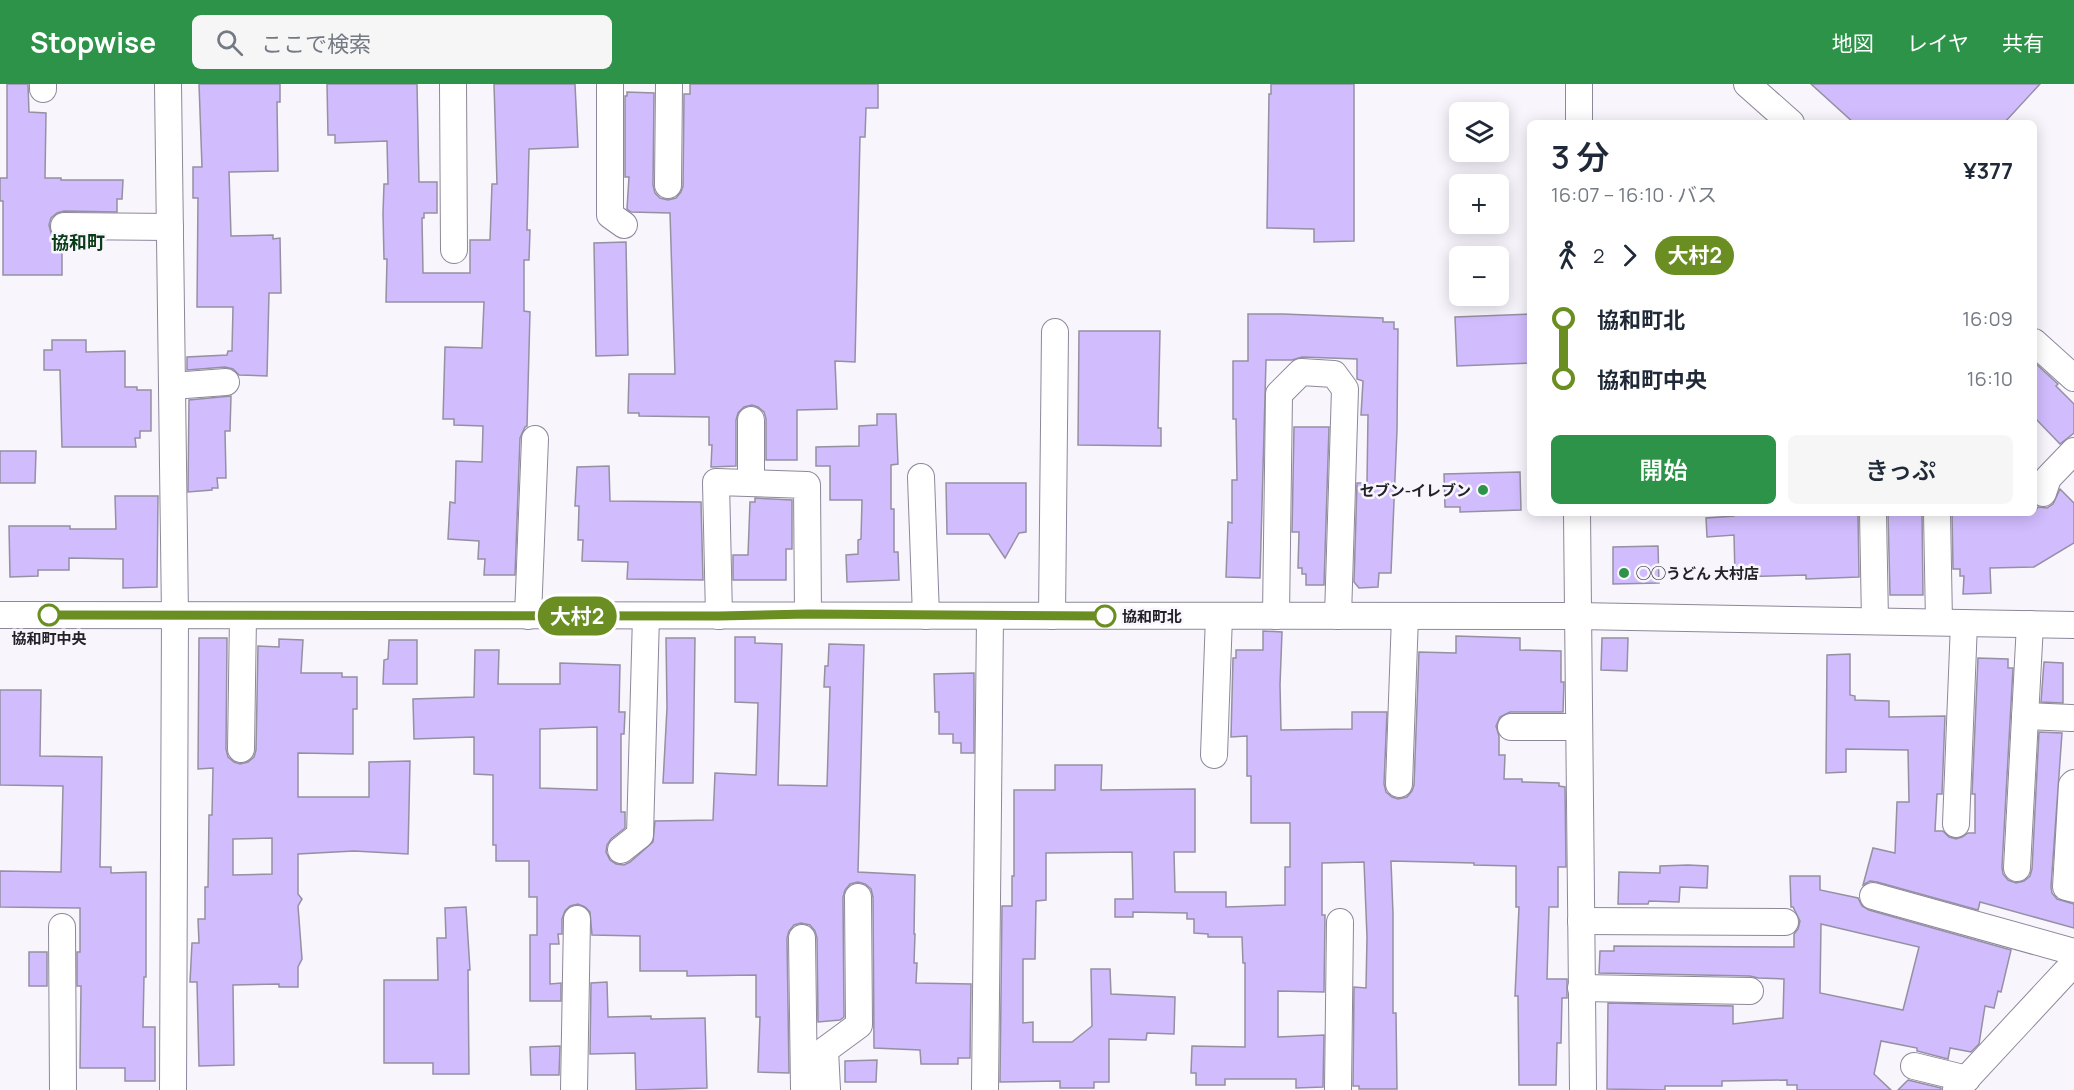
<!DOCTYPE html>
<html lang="ja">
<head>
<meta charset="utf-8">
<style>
	body { margin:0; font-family:Manrope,"Noto Sans JP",sans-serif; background:#f6f6f7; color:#1f2937; height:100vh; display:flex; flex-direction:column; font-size:22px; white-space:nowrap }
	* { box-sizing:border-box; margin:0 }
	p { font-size:20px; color:#747a83 }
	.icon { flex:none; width:33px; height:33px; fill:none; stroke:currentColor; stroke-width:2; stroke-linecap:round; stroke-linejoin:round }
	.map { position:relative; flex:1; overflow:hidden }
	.side { position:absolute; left:1527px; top:36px; width:510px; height:396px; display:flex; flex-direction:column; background:#fff; border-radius:9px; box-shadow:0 3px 15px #0003 }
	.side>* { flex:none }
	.badge { padding:0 12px; border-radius:20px; font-size:21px; line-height:39px }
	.buttons { position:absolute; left:1449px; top:18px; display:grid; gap:12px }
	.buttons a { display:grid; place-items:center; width:60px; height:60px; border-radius:9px; background:#fff; box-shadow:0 3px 15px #0003; font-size:30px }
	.map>.badge { position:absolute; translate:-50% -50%; box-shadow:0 0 0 3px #fff }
	.legs { display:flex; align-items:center; gap:9px; height:66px; padding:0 24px; font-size:20px }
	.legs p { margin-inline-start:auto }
	.summary { display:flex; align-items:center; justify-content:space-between; height:102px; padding:0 24px }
	h1 { font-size:33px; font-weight:600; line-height:45px }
	.cta { display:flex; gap:12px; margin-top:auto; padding:12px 24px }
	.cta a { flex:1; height:69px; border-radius:9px; background:#2c9349; color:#fff; font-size:24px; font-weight:600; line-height:69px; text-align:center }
	.cta a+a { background:#f6f6f7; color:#1f2937 }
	ul { padding:0 24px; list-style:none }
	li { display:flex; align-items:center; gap:21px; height:60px; font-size:22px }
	li i { display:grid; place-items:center; width:9px; height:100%; margin:0 8px; background:currentColor }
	li i::after { content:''; width:15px; height:15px; margin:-8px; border:4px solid; border-radius:50%; background:#fff }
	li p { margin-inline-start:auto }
	li:first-child i { background:linear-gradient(#0000 50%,currentColor 0) }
	li:last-child i { background:linear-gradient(currentColor 50%,#0000 0) }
	header { display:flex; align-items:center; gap:36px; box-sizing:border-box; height:84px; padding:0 30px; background:#2c9349; color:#fff }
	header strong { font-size:28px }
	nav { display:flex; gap:33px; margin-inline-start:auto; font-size:21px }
	.search { width:420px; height:54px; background:#f6f6f7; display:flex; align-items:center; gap:15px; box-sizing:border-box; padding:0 21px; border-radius:9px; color:#747a83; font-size:22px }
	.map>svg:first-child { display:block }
</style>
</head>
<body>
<header>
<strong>Stopwise</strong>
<div class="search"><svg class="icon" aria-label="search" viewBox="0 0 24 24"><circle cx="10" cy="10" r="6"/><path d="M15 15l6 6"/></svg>ここで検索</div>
<nav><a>地図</a><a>レイヤ</a><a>共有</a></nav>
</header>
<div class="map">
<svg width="2074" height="1006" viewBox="0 0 2074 1006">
	<rect width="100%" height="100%" fill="#f8f5fd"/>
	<!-- building -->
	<g fill="#d1bcfe" stroke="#9590a2" stroke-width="1.5" fill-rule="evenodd">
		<path d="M 7,0 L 28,0 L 29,28 L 46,29 L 45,94 L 61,94 L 61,96 L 123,96 L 122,115 L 117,115 L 117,128 L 64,127 L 57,129 L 51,134 L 49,141 L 51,149 L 56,155 L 62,157 L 62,191 L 3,191 L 3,117 L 0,117 L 0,94 L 7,94 Z"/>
		<path d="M 199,0 L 280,0 L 280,18 L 277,18 L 278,87 L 229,88 L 231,152 L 273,151 L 273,155 L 280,154 L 281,209 L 269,209 L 267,292 L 239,291 L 233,285 L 225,283 L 187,286 L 187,273 L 227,271 L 228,267 L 232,267 L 233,223 L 197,223 L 198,114 L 193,114 L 193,83 L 202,83 Z"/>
		<path d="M 327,0 L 417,0 L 419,98 L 437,98 L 437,129 L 424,129 L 424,134 L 422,134 L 423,189 L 470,189 L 470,156 L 490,156 L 492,100 L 497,100 L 494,0 L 575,0 L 578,63 L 529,65 L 527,146 L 530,146 L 529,176 L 524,176 L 524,227 L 530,228 L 527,342 L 525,343 L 520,354 L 515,491 L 484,491 L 485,475 L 478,475 L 479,457 L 448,455 L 450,418 L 455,419 L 456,377 L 482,378 L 483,342 L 454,341 L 454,335 L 443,335 L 445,263 L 482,264 L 484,218 L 386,218 L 387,175 L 384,175 L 383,129 L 384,100 L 388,100 L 387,57 L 335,59 L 335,51 L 328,51 Z"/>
		<path d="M 690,0 L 878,0 L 878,24 L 866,24 L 865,53 L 860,53 L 855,278 L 835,277 L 837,325 L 797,326 L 797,376 L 766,376 L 766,335 L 764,328 L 758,323 L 752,321 L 744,323 L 738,329 L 736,336 L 736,382 L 711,383 L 712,361 L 709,361 L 709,333 L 639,332 L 639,329 L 628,329 L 629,290 L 675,290 L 670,129 L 631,128 L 627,125 L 629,93 L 625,93 L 625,12 L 627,12 L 627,8 L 654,9 L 653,101 L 655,109 L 660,114 L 668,116 L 676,114 L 681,108 L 683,102 L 684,10 L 690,10 Z"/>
		<path d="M 1271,0 L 1354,0 L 1354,157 L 1314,158 L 1314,145 L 1267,144 L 1269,10 L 1271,10 Z"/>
		<path d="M 1811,0 L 2040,0 L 2004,39 L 1854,39 Z"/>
		<path d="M 626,158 L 628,271 L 596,272 L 594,159 Z"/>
		<path d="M 1248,230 L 1283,230 L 1383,234 L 1383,238 L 1394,238 L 1394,245 L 1398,245 L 1397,346 L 1391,489 L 1379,489 L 1378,503 L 1359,504 L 1354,498 L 1357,399 L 1367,399 L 1368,331 L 1361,331 L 1363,297 L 1357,295 L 1357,275 L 1302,273 L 1292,276 L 1266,276 L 1260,494 L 1226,493 L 1228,438 L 1232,439 L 1232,396 L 1237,396 L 1236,335 L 1233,335 L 1233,277 L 1248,277 Z"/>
		<path d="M 1530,230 L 1530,279 L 1457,282 L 1455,233 Z"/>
		<path d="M 1079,247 L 1160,247 L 1158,344 L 1161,344 L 1161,362 L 1078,361 Z"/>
		<path d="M 52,256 L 86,256 L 86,268 L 125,267 L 125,303 L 137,303 L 137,306 L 151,306 L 151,347 L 140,347 L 140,354 L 135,354 L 136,363 L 62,363 L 60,286 L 44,286 L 44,266 L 52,266 Z"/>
		<path d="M 2034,278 L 2058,300 L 2056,302 L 2074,320 L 2074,349 L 2060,360 L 2034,333 Z"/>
		<path d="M 231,312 L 230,347 L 225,347 L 226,394 L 217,394 L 218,404 L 212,404 L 212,406 L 188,408 L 189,316 Z"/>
		<path d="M 877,330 L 896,330 L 898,380 L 891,381 L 891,425 L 894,425 L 894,468 L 898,468 L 899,496 L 847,498 L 846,471 L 858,470 L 858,456 L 861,455 L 862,416 L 830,416 L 830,382 L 816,382 L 816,363 L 859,362 L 859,342 L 877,341 Z"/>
		<path d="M 1294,343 L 1329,343 L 1324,501 L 1306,501 L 1306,490 L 1302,490 L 1302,484 L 1298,484 L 1299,448 L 1292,448 Z"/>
		<path d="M 0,367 L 36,367 L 35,399 L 0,399 Z"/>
		<path d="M 609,382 L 610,417 L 701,418 L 703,496 L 627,495 L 628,478 L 582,477 L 583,456 L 578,456 L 579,422 L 575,422 L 577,383 Z"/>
		<path d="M 1520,388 L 1521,426 L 1460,428 L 1460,423 L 1445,423 L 1444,390 Z"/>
		<path d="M 946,399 L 1026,399 L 1026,448 L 1019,449 L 1005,474 L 989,450 L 947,450 Z"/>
		<path d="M 2060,405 L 2074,419 L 2074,459 L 2034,483 L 1990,484 L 1991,509 L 1963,510 L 1964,492 L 1960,492 L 1960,485 L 1953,485 L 1952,429 L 2034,429 L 2038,423 L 2047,424 L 2053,420 Z"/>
		<path d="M 115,412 L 158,412 L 157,503 L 123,504 L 123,475 L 69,474 L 69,486 L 38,486 L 38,492 L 10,493 L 9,442 L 70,442 L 70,445 L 116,445 Z"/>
		<path d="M 755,414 L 792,416 L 792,465 L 786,465 L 786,496 L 733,496 L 733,471 L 748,471 L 750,418 L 755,418 Z"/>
		<path d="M 1734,429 L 1858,429 L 1859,493 L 1806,495 L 1806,491 L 1735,493 L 1734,451 L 1707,453 L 1706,434 L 1734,432 Z"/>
		<path d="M 1888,429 L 1922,429 L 1923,511 L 1890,511 Z"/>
		<path d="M 1658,462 L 1659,499 L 1613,500 L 1613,463 Z"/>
		<path d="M 1263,547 L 1282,548 L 1280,601 L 1281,646 L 1352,645 L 1352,628 L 1387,628 L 1384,700 L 1386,708 L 1392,713 L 1398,715 L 1407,713 L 1412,707 L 1414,701 L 1419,568 L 1456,569 L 1456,552 L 1520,554 L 1520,566 L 1561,567 L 1561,598 L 1564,598 L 1563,628 L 1510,628 L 1500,633 L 1496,642 L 1499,652 L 1499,671 L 1505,671 L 1504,695 L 1522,695 L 1522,698 L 1559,699 L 1559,702 L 1565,703 L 1566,783 L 1558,783 L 1558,823 L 1549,823 L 1547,895 L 1567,895 L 1567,914 L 1562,914 L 1561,959 L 1557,959 L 1556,1001 L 1519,1001 L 1518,912 L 1515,912 L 1519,823 L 1516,823 L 1516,782 L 1474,781 L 1474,779 L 1391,777 L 1393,830 L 1393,929 L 1396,929 L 1397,1005 L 1359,1005 L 1359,1002 L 1353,1002 L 1354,903 L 1366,904 L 1367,853 L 1364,778 L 1322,779 L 1322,831 L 1325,831 L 1324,908 L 1278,907 L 1278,953 L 1324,951 L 1323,1003 L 1296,1004 L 1296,995 L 1225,995 L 1225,1001 L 1196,1001 L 1196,989 L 1191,989 L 1192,962 L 1245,963 L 1245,879 L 1243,879 L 1242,853 L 1208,853 L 1208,850 L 1194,849 L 1194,835 L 1187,835 L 1187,829 L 1133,828 L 1133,833 L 1115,833 L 1115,815 L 1133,815 L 1132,768 L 1046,769 L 1046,816 L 1036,817 L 1035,875 L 1023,875 L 1023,939 L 1033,938 L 1033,958 L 1072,958 L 1092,942 L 1091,885 L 1110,885 L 1111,910 L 1175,913 L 1174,950 L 1147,949 L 1146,956 L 1109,955 L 1109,998 L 1094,998 L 1094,1004 L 1060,1004 L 1060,997 L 1000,998 L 1002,822 L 1012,822 L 1012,792 L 1014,792 L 1014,706 L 1055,706 L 1055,681 L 1102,681 L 1101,706 L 1195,705 L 1195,768 L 1174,768 L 1175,808 L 1226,808 L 1226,823 L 1285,821 L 1285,783 L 1290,783 L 1290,739 L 1251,739 L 1251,692 L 1247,692 L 1247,652 L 1231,653 L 1233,574 L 1236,574 L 1236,566 L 1263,566 Z"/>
		<path d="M 735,553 L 755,553 L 755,559 L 782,560 L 778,701 L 827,702 L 830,603 L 824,603 L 825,582 L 828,582 L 829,560 L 864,561 L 858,788 L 915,791 L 914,850 L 915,850 L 914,879 L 917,879 L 916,899 L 971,900 L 970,974 L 958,974 L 958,980 L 921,980 L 920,966 L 874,964 L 873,813 L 871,805 L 865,800 L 858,798 L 850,800 L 845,806 L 843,813 L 844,933 L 840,936 L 818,938 L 817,854 L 815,847 L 810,841 L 801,839 L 794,841 L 789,847 L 787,854 L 789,989 L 758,988 L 760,933 L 756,933 L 756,891 L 687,892 L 687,887 L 640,887 L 640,852 L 592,851 L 590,828 L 585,823 L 578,820 L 570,822 L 565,827 L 562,835 L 562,850 L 558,850 L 559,860 L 550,860 L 550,900 L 561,899 L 561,917 L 530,917 L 530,851 L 537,851 L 537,813 L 529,813 L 529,777 L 496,777 L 496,761 L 493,761 L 493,691 L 474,690 L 474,653 L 414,655 L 413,615 L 474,613 L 475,566 L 499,566 L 498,600 L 560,600 L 560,579 L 620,581 L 619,628 L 625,628 L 624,650 L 621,650 L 621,728 L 625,728 L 625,744 L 611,755 L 607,761 L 606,768 L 610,776 L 616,780 L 624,781 L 630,778 L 653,758 L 655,737 L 713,736 L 715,689 L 756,691 L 758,619 L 735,618 ZM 597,643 L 597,706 L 540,704 L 540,645 Z"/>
		<path d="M 199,554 L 227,554 L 226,665 L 228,673 L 234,678 L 240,680 L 248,678 L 254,673 L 256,666 L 258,562 L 279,563 L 279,555 L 303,556 L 301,589 L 342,589 L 342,593 L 357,593 L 357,625 L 353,625 L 353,670 L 298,669 L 298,713 L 369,713 L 369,678 L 410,677 L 408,770 L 354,767 L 298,770 L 298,810 L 302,815 L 298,822 L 302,875 L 298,883 L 298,903 L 279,903 L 279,900 L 233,901 L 234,981 L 199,982 L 197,898 L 190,898 L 192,859 L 199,859 L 198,835 L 205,835 L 205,803 L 208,803 L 209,731 L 212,731 L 213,684 L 198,685 ZM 272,754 L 272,790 L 233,791 L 233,755 Z"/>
		<path d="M 666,554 L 695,554 L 693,699 L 663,699 L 667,624 Z"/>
		<path d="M 1602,554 L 1628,554 L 1627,587 L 1601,586 Z"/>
		<path d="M 389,556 L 417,556 L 417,600 L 383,600 L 384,576 L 388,575 Z"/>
		<path d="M 1850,570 L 1850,611 L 1855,612 L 1855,616 L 1889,617 L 1889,633 L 1945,632 L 1942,710 L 1937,710 L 1935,747 L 1943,747 L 1949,753 L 1956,755 L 1962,753 L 1968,749 L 1975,749 L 1975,710 L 1972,710 L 1978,574 L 2008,575 L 2008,584 L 2013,584 L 2002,783 L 2003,790 L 2008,796 L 2016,799 L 2024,797 L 2030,792 L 2032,785 L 2039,648 L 2062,649 L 2051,803 L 2052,809 L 2057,815 L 2074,820 L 2074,844 L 1980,818 L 1978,826 L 1877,798 L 1870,797 L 1863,801 L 1873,764 L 1895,769 L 1897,718 L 1909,718 L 1908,666 L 1846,665 L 1846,688 L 1826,689 L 1827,571 Z"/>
		<path d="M 2044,578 L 2063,579 L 2063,619 L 2041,618 Z"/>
		<path d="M 974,589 L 974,669 L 961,669 L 961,659 L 953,659 L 953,650 L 939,650 L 939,628 L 935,628 L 934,590 Z"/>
		<path d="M 0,606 L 41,606 L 40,672 L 102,673 L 100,783 L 111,783 L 111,789 L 146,788 L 146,893 L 144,893 L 143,943 L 155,943 L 155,997 L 125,997 L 125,984 L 80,984 L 81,902 L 77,902 L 77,868 L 80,868 L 80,824 L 0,823 L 0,787 L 61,788 L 63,702 L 0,701 Z"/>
		<path d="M 1688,781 L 1708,782 L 1707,804 L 1680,803 L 1679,818 L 1649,817 L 1648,820 L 1618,820 L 1619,788 L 1660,789 L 1660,782 Z"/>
		<path d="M 1790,792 L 1820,792 L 1820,806 L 1858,814 L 1862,822 L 1869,826 L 2011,866 L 2001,908 L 1998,907 L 1994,924 L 1985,922 L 1979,960 L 1971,968 L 1950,964 L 1948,975 L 1917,967 L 1917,964 L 1881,957 L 1874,990 L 1891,1006 L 1797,1006 L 1797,1001 L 1787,1001 L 1787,996 L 1722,997 L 1722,1002 L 1665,1002 L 1665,1006 L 1607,1005 L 1608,919 L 1733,922 L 1733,940 L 1783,934 L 1784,895 L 1758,894 L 1750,892 L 1599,889 L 1600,867 L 1614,867 L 1614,862 L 1794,863 L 1794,850 L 1798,845 L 1800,837 L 1793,823 L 1791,823 ZM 1821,840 L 1919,863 L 1903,926 L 1820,909 Z"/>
		<path d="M 466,823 L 470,886 L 468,886 L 469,990 L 433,990 L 433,979 L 384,979 L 384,896 L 438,896 L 437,854 L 446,854 L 445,824 Z"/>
		<rect x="29" y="868" width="18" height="34"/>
		<path d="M 607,898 L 608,933 L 651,932 L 651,935 L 705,934 L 707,1004 L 636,1006 L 635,969 L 590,970 L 591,899 Z"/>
		<path d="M 560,962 L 559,991 L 531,991 L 530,963 Z"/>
		<path d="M 877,976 L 876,998 L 845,998 L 845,977 Z"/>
		<path d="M 1908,996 L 1941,1004 L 1941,1006 L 1898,1006 Z"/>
	</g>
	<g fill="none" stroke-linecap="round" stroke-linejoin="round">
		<!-- minor casing -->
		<g stroke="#8d8899" stroke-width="28">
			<g id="minor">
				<path d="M 43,0 L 43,5"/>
				<path d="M 168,0 L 175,532 L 173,1006"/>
				<path d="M 453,0 L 454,166"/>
				<path d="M 610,0 L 610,131 L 624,141"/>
				<path d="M 1747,0 L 1791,39"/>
				<path d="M 1579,39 L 1579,0"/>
				<path d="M 668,101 L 669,0"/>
				<path d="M 64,142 L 170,143"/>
				<path d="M 2034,258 L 2074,294"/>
				<path d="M 172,302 L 226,298"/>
				<path d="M 921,393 L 926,532"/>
				<path d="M 751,398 L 751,336"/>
				<path d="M 2043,409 L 2048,394 L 2074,367"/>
				<path d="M 1577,429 L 1583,1006"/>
				<path d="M 1873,429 L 1875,537"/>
				<path d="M 1937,429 L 1939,538"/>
				<path d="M 0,531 L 1577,532 L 2074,541"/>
				<path d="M 528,532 L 535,355"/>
				<path d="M 719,532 L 716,398 L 807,401 L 808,530"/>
				<path d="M 1052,532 L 1055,248"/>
				<path d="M 1276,532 L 1279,310 L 1301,288 L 1334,290 L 1345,305 L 1338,532"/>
				<path d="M 2025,632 L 2071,634"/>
				<path d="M 1511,643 L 1578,643"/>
				<path d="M 241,665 L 243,532"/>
				<path d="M 1214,671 L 1219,532"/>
				<path d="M 2074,699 L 2072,701 L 2066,803 L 2074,805"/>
				<path d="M 1399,700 L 1405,532"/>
				<path d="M 1956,740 L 1964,539"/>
				<path d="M 621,766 L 640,751 L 646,532"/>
				<path d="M 2017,784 L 2030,540"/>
				<path d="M 1873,812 L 2074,868"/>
				<path d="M 1581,837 L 1785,838"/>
				<path d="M 62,843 L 63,1006"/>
				<path d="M 802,854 L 804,1006"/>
				<path d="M 1581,904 L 1750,907"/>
				<path d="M 1914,982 L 1967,995"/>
				<path d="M 574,1006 L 577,835"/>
				<path d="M 827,1006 L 825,966 L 859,941 L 858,813"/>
				<path d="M 985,1006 L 990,532"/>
				<path d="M 1338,1006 L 1340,838"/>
				<path d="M 1956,1006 L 2074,879"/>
			</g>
		</g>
		<!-- minor -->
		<use href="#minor" stroke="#fff" stroke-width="26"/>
	</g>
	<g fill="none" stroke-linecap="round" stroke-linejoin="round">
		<!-- line-1 casing -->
		<g stroke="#fff" stroke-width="14">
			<path id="line-1" d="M 49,531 L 719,532 L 808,530 L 1105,532"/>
		</g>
		<!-- line-1 -->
		<use href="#line-1" stroke="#6b8e23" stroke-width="9"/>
	</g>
	<!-- markers -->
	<g fill="#2c9349" stroke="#f8f5fd" stroke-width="2">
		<circle cx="1483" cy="406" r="6"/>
		<circle cx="1624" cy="489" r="6"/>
	</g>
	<g fill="#fff" stroke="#6b8e23" stroke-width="3">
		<circle cx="49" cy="531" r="10"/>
		<circle cx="1105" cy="532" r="10"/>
	</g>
	<g text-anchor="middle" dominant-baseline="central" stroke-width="5" stroke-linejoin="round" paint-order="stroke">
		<!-- poi labels -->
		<g font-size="15" font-weight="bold" fill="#242229" stroke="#f8f5fd" text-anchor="end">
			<text x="1471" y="406">セブン-イレブン</text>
			<text x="1636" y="489" text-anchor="start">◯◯うどん 大村店</text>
		</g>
		<!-- stop labels -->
		<g font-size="15" font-weight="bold" fill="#242229" stroke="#f8f5fd" text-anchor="start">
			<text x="1122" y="532">協和町北</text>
			<text x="49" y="554" text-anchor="middle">協和町中央</text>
		</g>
		<!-- quarter labels -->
		<g font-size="18" font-weight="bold" fill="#0a3c19" stroke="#f8f5fd">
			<text x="78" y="158">協和町</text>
		</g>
	</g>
</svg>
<div class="buttons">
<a><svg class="icon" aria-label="layers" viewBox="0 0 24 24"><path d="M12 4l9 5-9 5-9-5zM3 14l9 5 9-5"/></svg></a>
<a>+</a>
<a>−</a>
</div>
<b class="badge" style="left:577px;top:532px;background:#6b8e23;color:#fff">大村2</b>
<section class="side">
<div class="summary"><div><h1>3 分</h1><p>16:07 – 16:10 · バス</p></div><b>¥377</b></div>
<div class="legs"><svg class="icon" aria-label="walk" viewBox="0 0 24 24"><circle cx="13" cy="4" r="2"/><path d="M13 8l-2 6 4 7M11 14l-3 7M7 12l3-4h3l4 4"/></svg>2<svg class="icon" aria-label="forward" viewBox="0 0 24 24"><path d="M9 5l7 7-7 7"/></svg><b class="badge" style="background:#6b8e23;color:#fff">大村2</b></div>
<ul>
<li><i style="color:#6b8e23"></i><b>協和町北</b><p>16:09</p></li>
<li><i style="color:#6b8e23"></i><b>協和町中央</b><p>16:10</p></li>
</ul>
<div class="cta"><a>開始</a><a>きっぷ</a></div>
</section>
</div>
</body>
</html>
